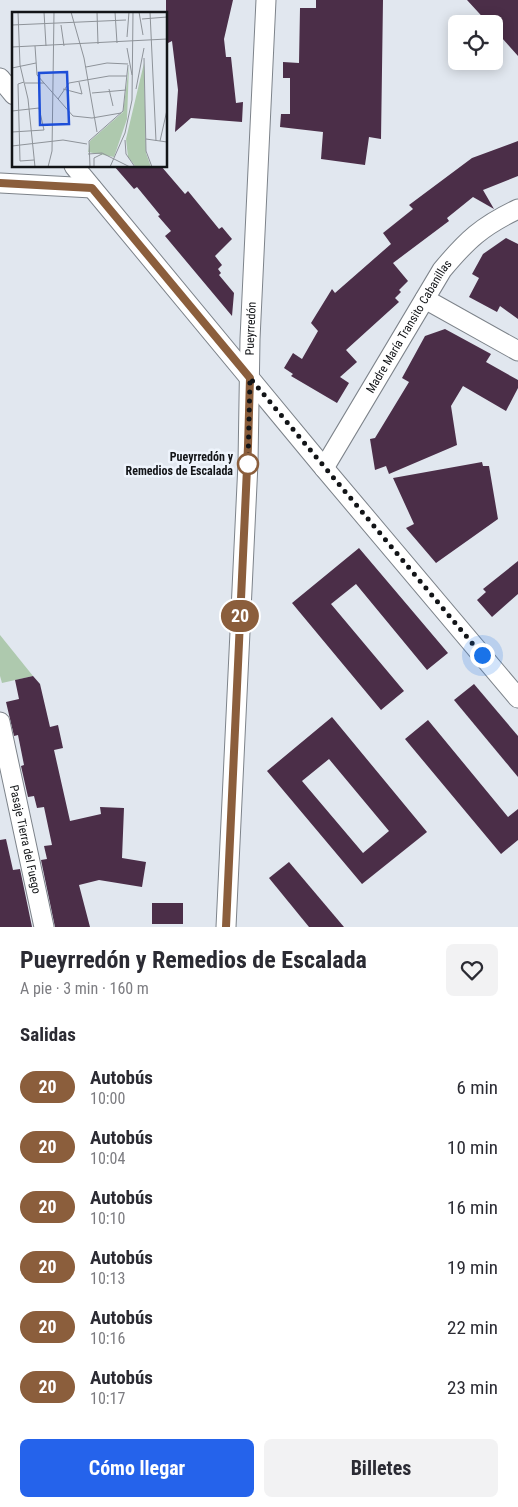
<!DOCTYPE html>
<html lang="es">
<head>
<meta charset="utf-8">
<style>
	body { margin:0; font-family:"Roboto Condensed",sans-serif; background:#f2f2f3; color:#2b2b33; height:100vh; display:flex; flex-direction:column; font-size:19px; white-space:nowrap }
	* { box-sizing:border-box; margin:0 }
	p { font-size:16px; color:#7c7c81 }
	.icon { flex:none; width:28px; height:28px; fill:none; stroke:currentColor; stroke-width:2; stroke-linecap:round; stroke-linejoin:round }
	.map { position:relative; height:927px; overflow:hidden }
	.panel { display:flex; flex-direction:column; background:#fff; flex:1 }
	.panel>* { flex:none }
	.badge { padding:0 10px; border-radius:16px; font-size:18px; line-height:32px }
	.fabs { position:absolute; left:448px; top:15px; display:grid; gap:10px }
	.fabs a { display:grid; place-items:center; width:55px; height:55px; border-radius:8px; background:#fff; box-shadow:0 2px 12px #0003; font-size:25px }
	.you { position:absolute; width:25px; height:25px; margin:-12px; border:4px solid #fff; border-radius:50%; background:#1a73e8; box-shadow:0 0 0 8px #1a73e833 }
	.map>.badge { position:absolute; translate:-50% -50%; box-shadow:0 0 0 2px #fff }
	h2 { padding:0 20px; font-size:19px; line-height:45px }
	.round { display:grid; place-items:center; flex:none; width:52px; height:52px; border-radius:8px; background:#f2f2f3 }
	.summary { display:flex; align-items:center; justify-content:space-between; height:85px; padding:0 20px }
	h1 { font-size:24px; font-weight:700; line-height:38px }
	.button { display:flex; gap:10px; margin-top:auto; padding:10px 20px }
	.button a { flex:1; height:58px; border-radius:8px; background:#2563eb; color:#fff; font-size:20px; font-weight:700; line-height:58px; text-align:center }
	.button a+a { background:#f2f2f3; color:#2b2b33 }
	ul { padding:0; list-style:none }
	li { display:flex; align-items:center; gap:15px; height:60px; padding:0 20px }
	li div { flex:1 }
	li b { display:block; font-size:19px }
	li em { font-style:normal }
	li .badge { min-width:55px; font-weight:700; text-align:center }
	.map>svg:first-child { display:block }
</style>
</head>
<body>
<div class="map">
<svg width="518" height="927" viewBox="0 0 518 927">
	<rect width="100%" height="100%" fill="#e1e7ef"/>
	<!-- green -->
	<path fill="#aec9ae" d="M 0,635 L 33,676 L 2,683 L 0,676 Z"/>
	<!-- building -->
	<g fill="#4b2e48" fill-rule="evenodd">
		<path d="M 166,0 L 233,0 L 224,39 L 226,57 L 231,57 L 236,103 L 243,102 L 242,122 L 191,118 L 175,132 L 178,90 L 172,41 L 166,44 Z"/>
		<path d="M 316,0 L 383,0 L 381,139 L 369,137 L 365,165 L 321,159 L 323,132 L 280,127 L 281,114 L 290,114 L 290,78 L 283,78 L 283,62 L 299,63 L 300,8 L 316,8 Z"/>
		<path d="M 467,0 L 518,0 L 518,56 L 494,29 L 494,24 L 489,24 Z"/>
		<path d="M 518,141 L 518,176 L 483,190 L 494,209 L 473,197 L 447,218 L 449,221 L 393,263 L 408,281 L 399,290 L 401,292 L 395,298 L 399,302 L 346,350 L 357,362 L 340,377 L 349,383 L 337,403 L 291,376 L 293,374 L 284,368 L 293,353 L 302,359 L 318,331 L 311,323 L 332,289 L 335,293 L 391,244 L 383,233 L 413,209 L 409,205 L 472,158 Z"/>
		<path d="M 114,166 L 161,166 L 185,194 L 188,191 L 219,229 L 222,227 L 232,239 L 215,256 L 222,265 L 218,269 L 221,273 L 219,275 L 234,293 L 232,316 L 165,236 L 171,231 L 158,216 L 160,215 L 137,187 L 134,189 Z"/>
		<path d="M 506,238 L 518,244 L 518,319 L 500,306 L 497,312 L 469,297 L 479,278 L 472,274 L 483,254 Z"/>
		<path d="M 445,329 L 491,354 L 486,362 L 518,380 L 518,388 L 506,411 L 463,386 L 451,406 L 457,445 L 389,474 L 386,466 L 375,470 L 370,439 L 375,438 L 409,382 L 402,378 L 425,336 Z"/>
		<path d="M 482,462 L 483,466 L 489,466 L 498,519 L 436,563 L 406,528 L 414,524 L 393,478 Z"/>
		<path d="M 359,548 L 448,653 L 427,670 L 356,584 L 331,604 L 404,691 L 381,710 L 292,603 Z"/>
		<path d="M 518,561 L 518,594 L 492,617 L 477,600 L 486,592 L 483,589 Z"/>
		<path d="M 33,676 L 40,684 L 50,727 L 58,725 L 63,748 L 54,750 L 70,821 L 101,814 L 100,807 L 124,808 L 122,858 L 146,862 L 142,887 L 99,880 L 79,885 L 90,927 L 55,927 L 41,860 L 47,859 L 44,846 L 52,845 L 44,807 L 37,808 L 34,796 L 28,797 L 21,766 L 24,765 L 18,735 L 14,736 L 6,702 L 19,699 L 15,680 Z"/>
		<path d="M 474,684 L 518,736 L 518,777 L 454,700 Z"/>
		<path d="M 332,717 L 427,832 L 362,884 L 267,771 ZM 329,759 L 389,831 L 363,853 L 302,781 Z"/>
		<path d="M 428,720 L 508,817 L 518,809 L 518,840 L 501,854 L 405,739 Z"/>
		<path d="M 6,839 L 13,870 L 20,869 L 32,927 L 0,927 L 0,840 Z"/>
		<path d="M 289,862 L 344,927 L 309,927 L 269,878 Z"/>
		<rect x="152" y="903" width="31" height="21"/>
	</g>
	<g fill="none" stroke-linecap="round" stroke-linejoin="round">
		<!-- street casing -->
		<g stroke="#7d838a" stroke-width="21">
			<g id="street">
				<path d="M 0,78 L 14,95"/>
				<path d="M 74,166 L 324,468 L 518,698"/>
				<path d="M 0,183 L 92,188"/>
				<path d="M 425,299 L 518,351"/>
				<path id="s1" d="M 324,468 L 442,270 C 467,240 482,226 518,209"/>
				<path id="s2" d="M 0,722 L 44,927"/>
				<path id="s3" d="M 226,927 L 248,463 L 250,339 L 266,0"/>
			</g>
		</g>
		<!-- street -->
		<use href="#street" stroke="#fff" stroke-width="19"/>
	</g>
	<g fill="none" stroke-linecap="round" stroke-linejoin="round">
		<!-- line casing -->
		<g stroke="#fff" stroke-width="11">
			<path id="line" d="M 0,183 L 92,188 L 250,378 L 248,446 L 226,927"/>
		</g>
		<!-- line -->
		<use href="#line" stroke="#8b5e3c" stroke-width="8"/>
		<!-- walk -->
		<path stroke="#121417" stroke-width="5" stroke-dasharray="0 9" d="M 248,464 L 250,378 L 482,655"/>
	</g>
	<!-- markers -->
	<circle fill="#fff" stroke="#8b5e3c" stroke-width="2.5" cx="248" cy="464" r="10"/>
	<g text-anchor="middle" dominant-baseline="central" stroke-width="5" stroke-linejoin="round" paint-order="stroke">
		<!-- street labels -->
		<g font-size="12" fill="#121417" stroke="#eef4fc">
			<text stroke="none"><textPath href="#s1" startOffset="165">Madre María Transito Cabanillas</textPath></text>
			<text stroke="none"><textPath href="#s3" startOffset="599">Pueyrredón</textPath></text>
			<text stroke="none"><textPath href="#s2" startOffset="120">Pasaje Tierra del Fuego</textPath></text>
		</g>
		<!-- stop labels -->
		<g font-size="12" font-weight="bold" fill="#121417" stroke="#eef4fc" text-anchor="end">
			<text x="233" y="457">Pueyrredón y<tspan x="233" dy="14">Remedios de Escalada</tspan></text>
		</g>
	</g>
	<!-- overview -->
	<g transform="translate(12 12)">
		<rect width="155" height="155" fill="#e1e7ef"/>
		<path d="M 132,51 L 134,141 L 139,155 L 124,155 L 116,145 L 114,127 ZM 117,54 L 115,107 L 102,145 L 76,140 L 78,129 L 111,100 Z" fill="#aec9ae"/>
		<path fill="none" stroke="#8e9399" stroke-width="1" d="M 6,0 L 8,53 L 16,87 L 23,155M 32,0 L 34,34M 59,0 L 72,46 L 85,120M 85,0 L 86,32M 103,0 L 105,31M 127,0 L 131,23M 138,0 L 144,129M 130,7 L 155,5M 0,13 L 114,8M 49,13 L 52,34M 115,25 L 117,0M 23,34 L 25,63 L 61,104 L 80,106 L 109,101M 0,35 L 155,27M 115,36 L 120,63M 132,46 L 134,139 L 140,155M 74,55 L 95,51 L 116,52M 0,56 L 24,51M 12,70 L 6,72 L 8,149 L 22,148M 13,71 L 32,71M 51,77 L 70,82 L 67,70M 97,77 L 101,94M 124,77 L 132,36M 80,81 L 114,78M 46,87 L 57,71 L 97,64 L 115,64M 0,99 L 27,96 L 32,118M 0,120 L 32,118M 134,127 L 155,130M 113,128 L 114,142 L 123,155M 148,129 L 155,98M 0,134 L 51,128 L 75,132M 76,142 L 90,141 L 118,155M 36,155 L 40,139 L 42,0M 78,155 L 77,129 L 111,99 L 116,53M 82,155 L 82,146 L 90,142M 98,155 L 113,121 L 120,88 L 121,0"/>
		<path fill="#1d4ed8" fill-opacity="0.15" stroke="#1d4ed8" stroke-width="2.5" d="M 55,60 L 57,112 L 28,113 L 27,61 Z"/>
		<rect width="155" height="155" fill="none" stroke="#121417" stroke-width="2.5"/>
	</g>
</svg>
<div class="fabs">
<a><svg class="icon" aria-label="locate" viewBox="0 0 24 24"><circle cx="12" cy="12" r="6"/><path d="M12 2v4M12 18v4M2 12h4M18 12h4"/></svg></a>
</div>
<div class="you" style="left:482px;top:655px"></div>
<b class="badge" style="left:240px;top:616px;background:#8b5e3c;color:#fff">20</b>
</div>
<section class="panel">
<div class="summary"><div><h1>Pueyrredón y Remedios de Escalada</h1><p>A pie · 3 min · 160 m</p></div><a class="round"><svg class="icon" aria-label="heart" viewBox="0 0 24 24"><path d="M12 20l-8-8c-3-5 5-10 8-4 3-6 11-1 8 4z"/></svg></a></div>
<h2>Salidas</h2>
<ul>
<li><span class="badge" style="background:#8b5e3c;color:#fff">20</span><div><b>Autobús</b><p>10:00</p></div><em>6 min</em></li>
<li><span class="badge" style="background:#8b5e3c;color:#fff">20</span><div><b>Autobús</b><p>10:04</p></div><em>10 min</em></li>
<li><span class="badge" style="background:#8b5e3c;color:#fff">20</span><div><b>Autobús</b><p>10:10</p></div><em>16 min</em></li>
<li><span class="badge" style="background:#8b5e3c;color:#fff">20</span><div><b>Autobús</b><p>10:13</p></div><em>19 min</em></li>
<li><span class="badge" style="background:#8b5e3c;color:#fff">20</span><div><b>Autobús</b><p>10:16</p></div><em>22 min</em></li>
<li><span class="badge" style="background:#8b5e3c;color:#fff">20</span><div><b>Autobús</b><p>10:17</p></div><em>23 min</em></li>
</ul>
<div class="button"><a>Cómo llegar</a><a>Billetes</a></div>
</section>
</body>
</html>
